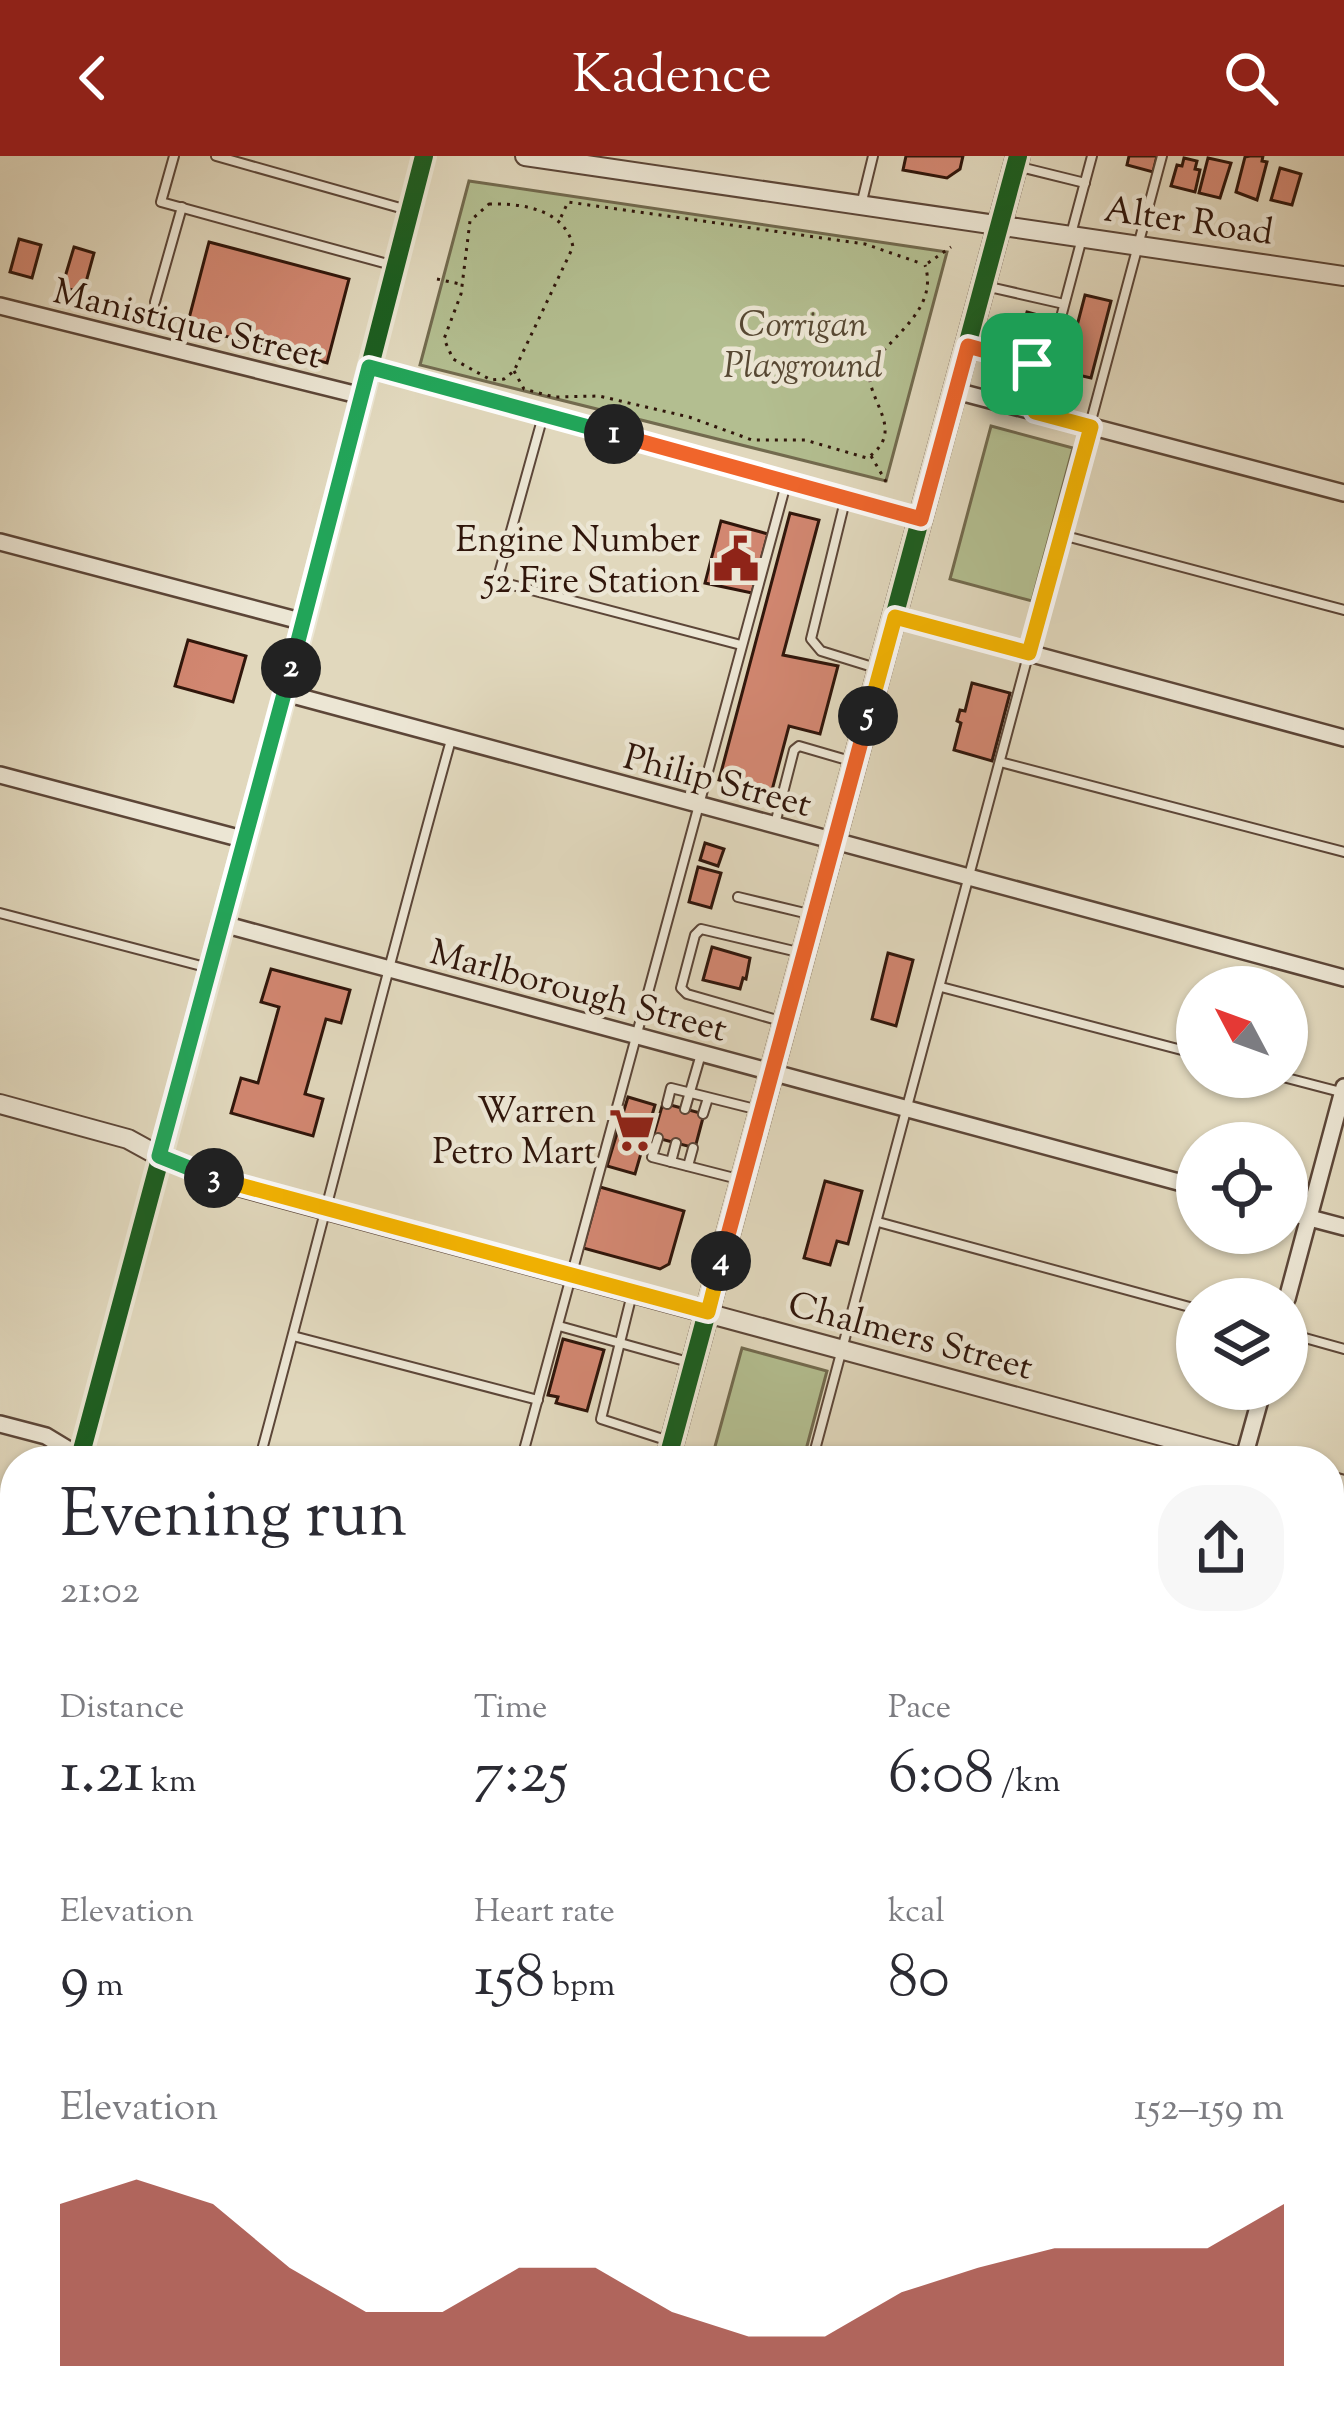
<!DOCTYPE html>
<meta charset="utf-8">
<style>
:root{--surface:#fff;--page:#f7f7f7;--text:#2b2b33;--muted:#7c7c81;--accent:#8f2418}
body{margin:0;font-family:"Sorts Mill Goudy",serif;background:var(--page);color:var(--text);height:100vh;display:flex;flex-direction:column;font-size:45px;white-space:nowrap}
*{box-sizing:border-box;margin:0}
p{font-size:39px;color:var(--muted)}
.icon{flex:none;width:66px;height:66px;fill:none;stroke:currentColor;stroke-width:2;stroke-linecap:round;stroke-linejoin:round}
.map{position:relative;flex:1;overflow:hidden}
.sheet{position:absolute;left:0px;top:1290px;width:1344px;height:972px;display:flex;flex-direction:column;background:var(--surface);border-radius:48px 48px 0 0;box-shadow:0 3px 9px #0004}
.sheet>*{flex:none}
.needle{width:78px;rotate:311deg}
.controls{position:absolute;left:1176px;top:810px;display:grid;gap:24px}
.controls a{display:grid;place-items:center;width:132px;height:132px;border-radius:50%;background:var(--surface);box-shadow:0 3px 9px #0004;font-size:60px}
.pin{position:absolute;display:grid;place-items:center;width:102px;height:102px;color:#fff;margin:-51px;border-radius:24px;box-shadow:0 6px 18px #0006}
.km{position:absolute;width:60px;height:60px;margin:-30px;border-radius:50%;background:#222;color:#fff;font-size:33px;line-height:60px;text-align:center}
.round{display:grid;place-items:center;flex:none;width:126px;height:126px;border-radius:48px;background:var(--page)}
.overview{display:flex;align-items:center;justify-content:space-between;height:204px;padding:0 60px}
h1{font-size:66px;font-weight:600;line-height:90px}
.figures{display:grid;grid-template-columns:repeat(3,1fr);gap:18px;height:204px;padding:12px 60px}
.figures div{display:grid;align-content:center}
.figures b{font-size:60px;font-weight:600}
.figures small{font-size:33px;font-weight:400}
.figures p{font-size:33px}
.chart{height:336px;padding:24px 60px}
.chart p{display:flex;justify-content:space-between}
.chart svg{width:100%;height:216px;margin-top:12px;fill:var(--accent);opacity:.7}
header{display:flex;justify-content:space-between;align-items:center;height:156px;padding:0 60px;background:var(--accent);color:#fff;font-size:54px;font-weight:600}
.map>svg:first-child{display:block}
</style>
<header><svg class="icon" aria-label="back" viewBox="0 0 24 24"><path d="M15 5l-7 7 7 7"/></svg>Kadence<svg class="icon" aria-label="search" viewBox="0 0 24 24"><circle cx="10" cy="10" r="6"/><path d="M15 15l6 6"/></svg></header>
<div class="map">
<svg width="1344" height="2262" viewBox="0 0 1344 2262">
<rect width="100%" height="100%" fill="#e1d8bd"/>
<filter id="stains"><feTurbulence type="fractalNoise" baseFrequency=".00167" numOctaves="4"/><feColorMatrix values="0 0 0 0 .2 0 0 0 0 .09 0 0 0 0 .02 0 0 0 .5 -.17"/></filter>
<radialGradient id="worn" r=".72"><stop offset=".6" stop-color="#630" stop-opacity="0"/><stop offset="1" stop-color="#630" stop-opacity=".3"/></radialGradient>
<!-- green -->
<g fill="#b3be90" stroke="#726a4e" stroke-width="3">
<path d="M469,25L947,96L886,325L420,209Z"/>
<path d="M991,270L1073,292L1032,445L950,423Z"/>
<path d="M742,1192L827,1215L803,1305H711Z"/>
<path d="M744,2247H940L962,2253L959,2262H740Z"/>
</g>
<!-- building -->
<g fill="#d28771" stroke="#30160b" stroke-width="3">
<path d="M906,0H963L960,13L947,22L903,14Z"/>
<path d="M1129,0H1157L1153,16L1127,9Z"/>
<path d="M1250,0H1263L1262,5L1267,6L1257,44L1236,36L1245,1Z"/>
<path d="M1184,2L1197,5L1195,13L1200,14L1195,36L1171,30L1177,9L1182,10Z"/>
<path d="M1208,2L1231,7L1220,42L1199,37Z"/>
<path d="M1280,12L1301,18L1292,49L1271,44Z"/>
<path d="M19,83L41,89L32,122L10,116Z"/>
<path d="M209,86L349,123L327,207L187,170Z"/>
<path d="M74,91L94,97L83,137L62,131Z"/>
<path d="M1085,139L1111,145L1091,222L1065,216Z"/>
<path d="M1027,156L1067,167L1060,191L1020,181Z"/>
<path d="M790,357L819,364L783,499L838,510L820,578L789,570L771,638L719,624Z"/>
<path d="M721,365L768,378L752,437L705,427Z"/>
<path d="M188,484L246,500L233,546L175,530Z"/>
<path d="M972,527L1010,537L992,605L954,594L961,567L957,565L960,554L965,555Z"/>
<path d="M705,687L724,693L718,710L700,704Z"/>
<path d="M698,711L721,717L711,752L689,746Z"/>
<path d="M712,791L750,802L746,823L743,822L740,833L703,824Z"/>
<path d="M888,797L913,804L896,870L872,863Z"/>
<path d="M271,813L350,834L341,867L326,863L305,938L323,943L313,980L231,957L241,922L258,927L279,851L261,846Z"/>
<path d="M628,941L655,949L635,1018L607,1010Z"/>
<path d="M663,947L704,958L695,992L653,981Z"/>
<path d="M825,1025L862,1035L848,1088L837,1085L830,1109L804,1102Z"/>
<path d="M600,1031L684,1055L669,1108L660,1113L583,1092Z"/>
<path d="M563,1183L604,1194L587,1255L556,1247L558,1241L548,1239Z"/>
<path d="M279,2247H369L365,2262H275Z"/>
<path d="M683,2247H704L701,2259L688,2255L687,2262L679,2261Z"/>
<path d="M716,2247H740L736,2262H712Z"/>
</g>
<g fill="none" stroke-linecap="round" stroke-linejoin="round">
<!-- service casing -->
<g stroke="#5c4638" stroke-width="12">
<g id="service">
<path d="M174,0L161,46L395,110"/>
<path d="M216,0L411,55"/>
<path d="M1016,10L1085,27"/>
<path d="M862,45L873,0"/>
<path d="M1071,78L1092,0"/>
<path d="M985,130L1064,148"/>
<path d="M155,146L182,51"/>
<path d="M1060,165L1081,86"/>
<path d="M969,191L1047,212L1053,190"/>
<path d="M1018,204L1025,182"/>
<path d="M1032,208L1038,186"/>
<path d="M1036,255L1047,212"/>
<path d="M543,260L497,425L741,489"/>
<path d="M845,345L811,483L821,495L879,513"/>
<path d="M1062,379L1344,454"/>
<path d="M1000,606L1344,696"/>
<path d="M775,668L794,594L799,590L854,606"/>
<path d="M738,741L813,759"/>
<path d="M0,757L209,812"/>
<path d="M941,831L1197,898"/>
<path d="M784,866L687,838L681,832L695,779L701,773L798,796"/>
<path d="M1283,921L1344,937"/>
<path d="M667,948L671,932L759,954"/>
<path d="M685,953L701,898"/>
<path d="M703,958L708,942"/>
<path d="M658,982L652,1001L742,1024"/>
<path d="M671,1006L676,987"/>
<path d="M688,1010L693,992"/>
<path d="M878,1066L1197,1153"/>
<path d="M632,1138L601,1263L669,1285"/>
<path d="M559,1170L692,1207"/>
<path d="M1287,1177L1344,1193"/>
<path d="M293,1180L538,1244"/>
<path d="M259,1305C324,1065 384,823 451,584"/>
<path d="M521,1305L786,328"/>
<path d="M812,1305L1162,0"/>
<path d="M1329,1464L1344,1468"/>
<path d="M1329,1826L1344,1830"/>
<path d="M1329,2084L1344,2088"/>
<path d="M959,2247L1014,2262"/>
<path d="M2,2249L49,2262"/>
<path d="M0,2258L15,2202"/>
<path d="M262,2262L266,2247"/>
<path d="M553,2262L557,2247"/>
</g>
</g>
<!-- minor casing -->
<g stroke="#5c4638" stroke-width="20">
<g id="minor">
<path d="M0,150L362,240"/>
<path d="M369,211L921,363"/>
<path d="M956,235L1344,337"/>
<path d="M0,386L304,466"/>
<path d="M895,461L1344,582"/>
<path d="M285,537L1344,822"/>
<path d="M0,619L246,684"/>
<path d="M223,768L1197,1031"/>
<path d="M1287,1056L1344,1071"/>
<path d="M1287,1143L1344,931"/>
<path d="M0,1268L46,1280L84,1303"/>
<path d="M79,1305L304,466L424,0"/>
<path d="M1243,1305L1263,1233"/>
<path d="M0,1590L15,1534"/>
<path d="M0,1603L15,1607"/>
<path d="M1329,1663L1344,1667"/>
<path d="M0,1861L15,1866"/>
<path d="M1329,1962L1344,1967"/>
<path d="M0,2121L15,2125"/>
<path d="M1329,2221L1344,2226"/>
<path d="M470,2247L525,2262"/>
<path d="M983,2262L987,2247"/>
</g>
</g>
<!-- tertiary casing -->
<g stroke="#5c4638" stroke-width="22">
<g id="tertiary">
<path d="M525,0L1344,120"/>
<path d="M0,948L128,983L159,1000L233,1029L1254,1305"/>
<path d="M1329,1325L1344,1329"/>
</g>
</g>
<!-- secondary casing -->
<g stroke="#30160b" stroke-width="26">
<g id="secondary">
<path d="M667,1305L1018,0"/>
<path d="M409,2262L413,2247"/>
</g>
</g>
<!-- path -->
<g stroke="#30160b" stroke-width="3" stroke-dasharray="3 6" stroke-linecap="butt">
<path d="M489,48C523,47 566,54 573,91L514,215L504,223L491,224L453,203L444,183L461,138L470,65Z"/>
<path d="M561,61L568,46L865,88L923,108"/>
<path d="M928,107L951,91"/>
<path d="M437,123L460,128"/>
<path d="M514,215L524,233L554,241L599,240L689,261L752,284H805L867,302C909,274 864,244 870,212C891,179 939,154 925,109"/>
<path d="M871,300L888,329"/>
</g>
<!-- service -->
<use href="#service" stroke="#ece6d4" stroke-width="8"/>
<!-- minor -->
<use href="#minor" stroke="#ece6d4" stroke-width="15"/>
<!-- tertiary -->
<use href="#tertiary" stroke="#ece6d4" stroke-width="18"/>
<!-- secondary -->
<use href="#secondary" stroke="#ece6d4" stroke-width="21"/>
<!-- cycleway casing -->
<g stroke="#ece6d4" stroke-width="26">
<g id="cycleway">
<path d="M79,1305L304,466L424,0"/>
<path d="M667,1305L1018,0"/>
</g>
</g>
<!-- cycleway -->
<use href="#cycleway" stroke="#1b5e20" stroke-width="18"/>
</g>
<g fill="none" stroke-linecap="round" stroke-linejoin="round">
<!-- split-1 casing -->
<g stroke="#fff" stroke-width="24">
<path id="split-1" d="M614,278L921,363L968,190L1032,208"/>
</g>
<!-- split-2 casing -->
<g stroke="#fff" stroke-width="24">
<path id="split-2" d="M291,512L369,211L614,278"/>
</g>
<!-- split-3 casing -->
<g stroke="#fff" stroke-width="24">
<path id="split-3" d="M214,1022L159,1000L291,512"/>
</g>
<!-- split-4 casing -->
<g stroke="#fff" stroke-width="24">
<path id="split-4" d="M214,1022L708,1156L721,1105"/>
</g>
<!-- split-5 casing -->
<g stroke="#fff" stroke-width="24">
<path id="split-5" d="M721,1105L868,560"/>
</g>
<!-- split-6 casing -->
<g stroke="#fff" stroke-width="24">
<path id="split-6" d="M868,560L895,461L1029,497L1091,271L1035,256L1047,212L1032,208"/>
</g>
<!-- split-1 -->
<use href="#split-1" stroke="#f0652b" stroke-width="15"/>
<!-- split-2 -->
<use href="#split-2" stroke="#22a559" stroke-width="15"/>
<!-- split-3 -->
<use href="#split-3" stroke="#22a559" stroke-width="15"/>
<!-- split-4 -->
<use href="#split-4" stroke="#f5b400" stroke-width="15"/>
<!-- split-5 -->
<use href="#split-5" stroke="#f0652b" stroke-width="15"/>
<!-- split-6 -->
<use href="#split-6" stroke="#f5b400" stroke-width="15"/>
</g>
<!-- icons -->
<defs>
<g id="civic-bare" transform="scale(3.6)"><path d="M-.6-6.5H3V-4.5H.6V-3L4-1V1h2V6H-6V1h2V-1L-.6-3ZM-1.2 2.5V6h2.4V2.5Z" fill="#8f2418" stroke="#ece6d4" stroke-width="2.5" paint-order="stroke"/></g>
<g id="supermarket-bare" transform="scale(3.6)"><path d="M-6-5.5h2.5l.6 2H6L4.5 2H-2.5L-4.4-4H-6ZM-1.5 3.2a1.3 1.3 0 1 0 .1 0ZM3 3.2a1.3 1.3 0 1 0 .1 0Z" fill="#8f2418" stroke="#ece6d4" stroke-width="2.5" paint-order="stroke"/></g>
</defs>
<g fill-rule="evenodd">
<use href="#civic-bare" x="736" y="403"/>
<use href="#supermarket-bare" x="632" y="974"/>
</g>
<g text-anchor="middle" stroke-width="9" stroke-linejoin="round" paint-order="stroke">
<!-- street labels -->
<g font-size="36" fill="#30160b" stroke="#ece6d4">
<text transform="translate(1189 63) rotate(8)" y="13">Alter Road</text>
<text transform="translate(188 166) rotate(14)" y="13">Manistique Street</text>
<text transform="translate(718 623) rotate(15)" y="13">Philip Street</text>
<text transform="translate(579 833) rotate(15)" y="13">Marlborough Street</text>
<text transform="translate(911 1178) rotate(15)" y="13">Chalmers Street</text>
</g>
<!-- park labels -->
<g font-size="36" font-style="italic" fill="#574833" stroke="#ece6d4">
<text x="803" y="180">Corrigan<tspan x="803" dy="41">Playground</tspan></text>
</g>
<!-- poi labels -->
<g font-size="36" fill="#30160b" stroke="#ece6d4" text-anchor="end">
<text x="700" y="395">Engine Number<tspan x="700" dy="41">52 Fire Station</tspan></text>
<text x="596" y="966">Warren<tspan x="596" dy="41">Petro Mart</tspan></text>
</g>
</g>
<rect width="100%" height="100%" filter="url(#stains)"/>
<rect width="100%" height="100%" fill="url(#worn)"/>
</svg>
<div class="controls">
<a><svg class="needle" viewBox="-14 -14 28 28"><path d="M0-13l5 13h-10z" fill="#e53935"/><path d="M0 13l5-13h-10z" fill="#7c7c81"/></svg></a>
<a><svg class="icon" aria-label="locate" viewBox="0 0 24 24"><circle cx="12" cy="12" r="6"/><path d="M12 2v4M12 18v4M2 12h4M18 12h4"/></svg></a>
<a><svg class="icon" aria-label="layers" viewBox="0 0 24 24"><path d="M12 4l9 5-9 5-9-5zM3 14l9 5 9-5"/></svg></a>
</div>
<div class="pin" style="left:1032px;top:208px;background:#1e9e55"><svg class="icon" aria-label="arrive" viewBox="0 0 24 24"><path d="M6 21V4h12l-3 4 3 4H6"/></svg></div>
<b class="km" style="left:614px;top:278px">1</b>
<b class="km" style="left:291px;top:512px">2</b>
<b class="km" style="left:214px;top:1022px">3</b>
<b class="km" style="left:721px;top:1105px">4</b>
<b class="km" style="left:868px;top:560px">5</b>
<section class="sheet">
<div class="overview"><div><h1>Evening run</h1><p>21:02</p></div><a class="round"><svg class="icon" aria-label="share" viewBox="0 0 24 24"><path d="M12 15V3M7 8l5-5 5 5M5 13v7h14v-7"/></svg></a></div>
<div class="figures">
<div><p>Distance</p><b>1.21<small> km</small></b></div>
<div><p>Time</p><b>7:25</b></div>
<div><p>Pace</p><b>6:08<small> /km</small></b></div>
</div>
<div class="figures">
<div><p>Elevation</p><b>9<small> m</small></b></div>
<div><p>Heart rate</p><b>158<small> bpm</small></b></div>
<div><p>kcal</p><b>80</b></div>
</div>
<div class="chart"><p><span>Elevation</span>152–159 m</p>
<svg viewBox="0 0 160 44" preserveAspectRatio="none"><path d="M0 44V11L10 6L20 11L30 24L40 33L50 33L60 24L70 24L80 33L90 38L100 38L110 29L120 24L130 20L140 20L150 20L160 11V44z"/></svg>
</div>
</section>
</div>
